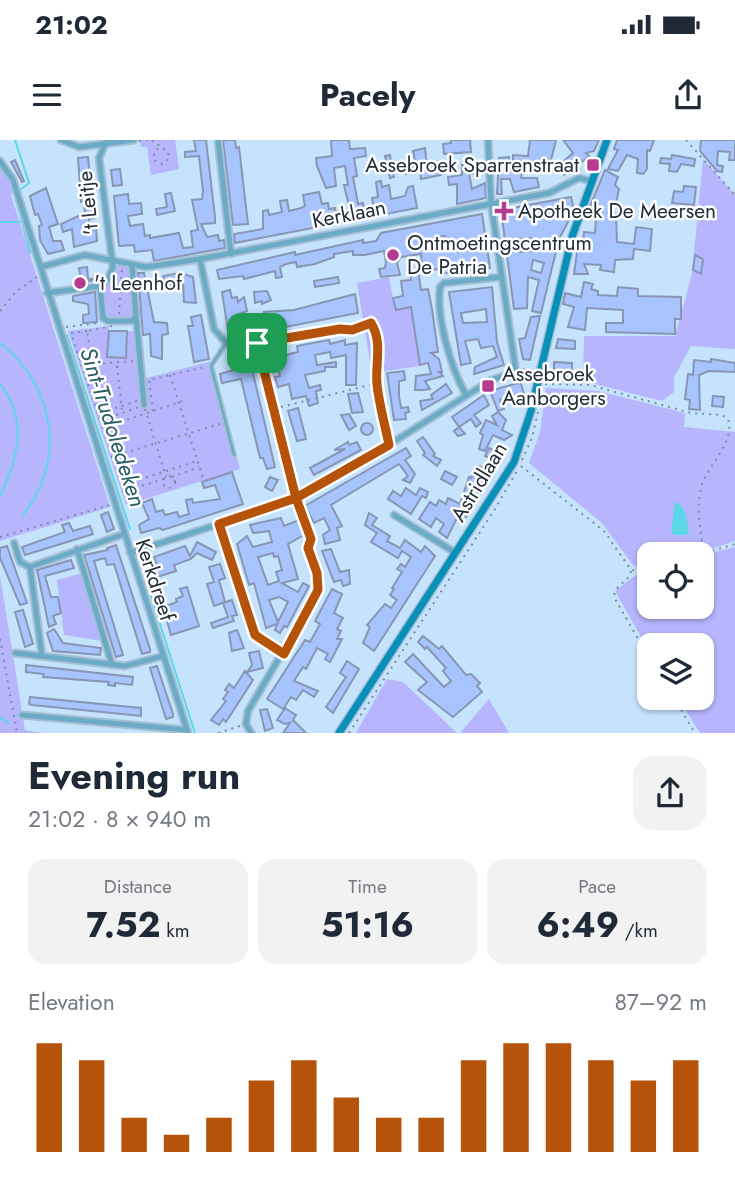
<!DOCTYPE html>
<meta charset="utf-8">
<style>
:root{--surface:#fff;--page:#f2f2f3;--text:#1f2937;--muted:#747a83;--accent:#b45309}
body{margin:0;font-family:Jost,sans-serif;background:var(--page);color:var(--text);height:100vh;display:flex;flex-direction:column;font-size:26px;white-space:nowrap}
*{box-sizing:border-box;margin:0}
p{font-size:23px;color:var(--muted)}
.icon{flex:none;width:38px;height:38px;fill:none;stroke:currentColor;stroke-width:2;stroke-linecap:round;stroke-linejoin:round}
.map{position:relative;height:593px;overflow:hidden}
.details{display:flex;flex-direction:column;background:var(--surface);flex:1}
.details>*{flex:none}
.fabs{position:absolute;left:637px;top:402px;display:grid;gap:14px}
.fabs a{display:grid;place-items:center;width:77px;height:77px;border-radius:14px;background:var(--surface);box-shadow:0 2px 5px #0004;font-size:35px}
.pin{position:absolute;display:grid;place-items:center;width:60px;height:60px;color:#fff;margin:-30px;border-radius:14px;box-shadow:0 4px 10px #0006}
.round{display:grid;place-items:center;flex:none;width:74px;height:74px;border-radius:21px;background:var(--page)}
.headline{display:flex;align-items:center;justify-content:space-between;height:119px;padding:0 28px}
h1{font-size:38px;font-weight:700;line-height:52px}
.figures{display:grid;grid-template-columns:repeat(3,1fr);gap:10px;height:119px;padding:7px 28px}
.figures div{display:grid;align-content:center;border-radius:18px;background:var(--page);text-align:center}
.figures b{font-size:35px;font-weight:700}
.figures small{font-size:19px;font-weight:400}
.figures p{font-size:19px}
.chart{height:196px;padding:14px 28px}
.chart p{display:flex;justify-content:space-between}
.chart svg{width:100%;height:126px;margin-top:7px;stroke:var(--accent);stroke-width:6}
.status{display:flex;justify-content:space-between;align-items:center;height:49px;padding:0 35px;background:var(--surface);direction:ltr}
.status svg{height:19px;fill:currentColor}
header{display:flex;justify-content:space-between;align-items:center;height:91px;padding:0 28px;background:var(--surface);font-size:32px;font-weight:700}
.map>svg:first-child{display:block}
</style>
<div class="status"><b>21:02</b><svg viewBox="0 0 49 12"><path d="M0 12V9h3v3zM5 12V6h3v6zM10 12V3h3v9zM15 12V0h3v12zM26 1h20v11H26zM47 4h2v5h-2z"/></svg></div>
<header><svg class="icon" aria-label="menu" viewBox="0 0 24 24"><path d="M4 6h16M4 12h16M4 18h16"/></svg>Pacely<svg class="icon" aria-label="share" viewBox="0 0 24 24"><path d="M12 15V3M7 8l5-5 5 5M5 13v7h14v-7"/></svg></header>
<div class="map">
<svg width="735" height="593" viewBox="0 0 735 593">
<rect width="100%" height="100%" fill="#c6e3fd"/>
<!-- green -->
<g fill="#b6b5fd">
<path d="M140,0H175L179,29L151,35L147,7H141Z"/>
<path d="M703,19L735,55V209L691,206L674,237V252L662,261L583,241L584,196H675L692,134Z"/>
<path d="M0,24L8,34L14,50L11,55L110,367L0,401Z"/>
<path d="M119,124L128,129L134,173L128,180L106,178L103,152Z"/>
<path d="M389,137L395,170L411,167L420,226L372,233L357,143Z"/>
<path d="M109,186L107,216L126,217L127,191L136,192L139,240L212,221L240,329L126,365L68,191Z"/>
<path d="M546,248L598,251L685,273L684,287L735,292V401L693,415H649V429L633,425L602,383L529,323L540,292Z"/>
<path d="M735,407V593H700L678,558H702V506H649V511L615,451L636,435L649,434V467H702V415Z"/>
<path d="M82,433L103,501L64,495L57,440Z"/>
<path d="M0,436L25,590L43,593H0Z"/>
<path d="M387,539L403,542L457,593H356Z"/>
<path d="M489,559L509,593H460Z"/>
</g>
<!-- water -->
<path fill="#5dd7e8" d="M675,362C686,366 687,381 689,392L686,395H674L671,390Z"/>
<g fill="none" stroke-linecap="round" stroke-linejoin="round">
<!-- stream -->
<g stroke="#5dd7e8" stroke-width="2">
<path d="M15,0L29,43L20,50"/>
<path d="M14,52L30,113"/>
<path d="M0,82H20"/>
<path d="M67,195L130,389"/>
<path d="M0,203C55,245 67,322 22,376"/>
<path d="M0,244C28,278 18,320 0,356"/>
<path d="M151,456L195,593"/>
<path d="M0,577L9,584"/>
</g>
</g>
<!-- building -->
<g fill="#a8c4fe" stroke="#8896b4" stroke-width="2" fill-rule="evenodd">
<path d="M194,0H206L215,77V83L201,84L207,97L218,95L219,101L224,100L225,108L154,121L152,110L135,112L134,105L119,106L114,56L128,54L129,64L141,63L142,74L128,76L130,86L143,84L145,96L150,95V98L179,93L183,108L193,107L191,91L198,90L192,60L202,59L203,51L199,16L185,17V12L196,11Z"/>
<path d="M223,0H235L236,8L239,7L248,84L233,85Z"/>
<path d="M331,0H349L350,9L365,8L366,16L354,18L357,36L353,37L358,64L363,63L364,70L374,68L372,58L378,57L376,42L381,41L382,47L389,45L391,59L405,56L408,47L413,46L417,68L235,103L234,94L263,89V71L268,70L269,75L282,72L280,61L287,60L289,71L301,68L305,66L303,55L319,52L322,64L328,63L329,69L335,68V72L350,70L344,45H348L345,26L334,28L336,46L326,48L317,26L316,18L332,16Z"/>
<path d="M451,0H470L471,12L444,14L443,4L451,3Z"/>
<path d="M530,0H556L551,20L545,19L543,27L521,25V21L513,20V15L528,16Z"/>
<path d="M563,0H599L594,11L586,13L589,16L577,26L579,29L573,28L564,35L557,27L573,13Z"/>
<path d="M617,0H654L650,11L647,10V29L643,34L637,33L638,19L627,15L618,31L608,29L618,10L614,9Z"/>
<path d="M701,0H735V20H729L730,12L718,11L717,25L723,26L722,32L717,31L700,11Z"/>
<path d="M425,8L427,26L439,24L441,35L421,39L420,32L406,34L405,28L416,26L413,11Z"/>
<path d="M390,15L394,37L390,38L385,16Z"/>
<path d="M672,15L695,19L694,26L681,24L677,32L669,31L670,24L660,23L661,18L671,19Z"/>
<path d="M88,17L94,78L89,79L90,90L96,89L97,101L74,107L72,89L63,92L61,84L85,73L84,61L81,62L78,18Z"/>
<path d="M509,17V31L522,33L521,38H537L539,47L514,52L510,39H501L502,54H497L499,18Z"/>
<path d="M15,20L24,41L22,42L11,22Z"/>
<path d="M480,24V33L469,34L472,49L485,43L486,58L457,64V44L449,45L448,37L462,35V25Z"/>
<path d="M120,29L122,45L113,46L111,30Z"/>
<path d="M605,30L618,37L615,45L619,49L616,63H610L608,73L616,74L617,102L634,104L636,87L652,89L650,111L634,109L633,119L615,120L614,132L600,130L601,125L584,124L588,134H574L578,105L583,101L584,92L595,93L596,76H589L588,71Z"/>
<path d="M684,46L696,47L694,65L672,63L674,51L683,52Z"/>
<path d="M46,48L58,84L49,87L53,101H61L64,110L48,114L40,100L39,86L42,85L38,74L35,75L30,56Z"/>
<path d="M171,53L175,71L157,75L156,69L167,67L165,54Z"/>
<path d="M571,57L574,70L555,74L569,80L559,99L541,173L532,171L539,140L528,137L527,168L514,169L501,70ZM531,98L533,111L520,112L519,99ZM533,120L544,123L541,133L531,130Z"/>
<path d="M482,74L490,128L440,134L439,129L429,130L428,123L422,124L421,114L401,117L397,123L400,135L381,137L379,129L385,128L386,122L384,111L365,115H353V111L334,114V117L315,124L297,127L296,122L286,124L280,127L282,137L276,138L275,131L244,139L243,136L219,139L217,130L295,112V115L363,100V103L376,101L381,93ZM445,96L447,109L438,111L435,97Z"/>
<path d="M695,115L703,119L701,134L693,130Z"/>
<path d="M87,127L88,139L102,138L77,144V140H81L79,128Z"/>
<path d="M418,130L421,150L428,149L432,169L438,212L431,213L439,219L442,232H439L443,236L425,241L430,249L423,250H415L416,236L431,234L428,223L420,225L411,167L396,170L393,158L403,156L401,141L411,140L410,131Z"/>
<path d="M138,133H144L154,182L167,183L168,194L162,195V219L151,216L150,194L143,195Z"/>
<path d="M180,133L193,137L196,163L184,162L183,141L174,139L170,145L164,141L163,136Z"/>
<path d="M338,137L339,143L315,147L314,141Z"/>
<path d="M584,142L593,144L591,149L598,151V155L617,156L618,147L638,149V156L681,157V179H675V194L606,192V183H623V170L587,168L585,190L568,187L574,167L563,164L565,153L581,157Z"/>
<path d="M492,147L497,202L504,225L474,234L475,227L497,217L493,206L481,208L478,199L465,201L471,223L461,225L449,152ZM486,169L487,182L463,183L461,173Z"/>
<path d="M230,150L232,158L237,157L238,162L244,157L247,171L240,174L248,175L250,185L228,191L222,152Z"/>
<path d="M267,151L271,160L262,164V161L255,163L254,152Z"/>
<path d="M95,152L97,182L83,183V175L89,174L88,164L73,161V156Z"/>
<path d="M355,154L358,173L259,192L258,182L265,180L264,172L294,170Z"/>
<path d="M201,175L209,219L194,222L188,186H193L191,177Z"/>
<path d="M540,176L530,220L523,219L519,199L525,198L531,177Z"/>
<path d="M109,191H127L126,218L107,217Z"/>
<path d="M558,199L575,201V209L556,208Z"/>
<path d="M329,200L330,204L345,200V205L357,203L356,245H346V215L331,218L330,212L315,215L317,225L336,222V227H325V231L305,235L309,248L320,245L321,250L316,251L318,263L309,266L306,256L292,259L289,244L278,247L275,237L280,236L275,213L283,211L285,215L298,212L297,206Z"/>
<path d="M711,219L735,223V232L709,231L699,235L700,270L689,269L690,260L685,259L688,234L693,235L694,220L711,222Z"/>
<path d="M232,222L239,226L248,224L253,233L275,327L267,329L263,318H260L241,239L222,243L220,234L234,230Z"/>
<path d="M554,222L572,223V231L554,230Z"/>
<path d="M404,231L405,240L399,241V256L401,268L408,267L409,272L405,273L406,279L394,280L387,233Z"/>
<path d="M518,243L521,244L524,254L500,260L504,269L498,271L490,251Z"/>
<path d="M446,244L452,253L422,270L420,261L433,259L431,255Z"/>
<path d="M358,253L363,272L352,273L348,254Z"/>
<path d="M484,255L489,265L474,275L481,283L476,287L471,279L459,287L465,294L458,296L454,291L459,287L452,277Z"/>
<path d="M713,256L724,257L723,267L712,266Z"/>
<path d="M298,268L306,299L297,301L288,271Z"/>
<path d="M498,272L506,280L502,290L512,295L504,300L493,295L485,311L479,309L483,295L480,293L486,280L497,285L492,276Z"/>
<path d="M349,274L356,286L349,290L341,275Z"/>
<circle cx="367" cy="289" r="6"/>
<path d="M423,297L435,314L433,316L441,320L437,326L423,315L425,313L417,301Z"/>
<path d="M348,302L349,305L357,302L361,310L314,335L310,328L345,309L334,310Z"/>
<path d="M406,308L411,316L405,320L415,334L410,343L403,340L408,336L399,324L331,365L342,386L337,388L340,400L325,404L323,395L330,390L324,378L314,383L305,366Z"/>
<path d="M489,308L502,314L489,340L485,338L466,377L462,374L456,380L447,398L439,392L444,384L436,378L431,387L419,379L430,362L436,366L439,360L446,364L448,358L460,364L469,337L471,338L477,326L485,328L490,318L485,316Z"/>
<path d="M445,331L457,337L452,345L441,339Z"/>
<path d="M232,332L243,364L163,390L159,388L141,393L139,385L149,379L142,363L152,359L156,372L163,370L165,375L177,372L179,377L189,374L186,360L192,359L193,363L220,359L215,345L204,348L202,342Z"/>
<path d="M270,337L278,340L272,351L265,347Z"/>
<path d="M406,348L416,355L420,348L428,352L426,358L422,356L411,374L388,359L393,351L401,356Z"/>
<path d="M108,372L114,389L107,392L101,375Z"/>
<path d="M369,373L377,378L372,385L390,396L387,401L400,408L405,400L421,412L425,406L435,416L374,511L363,503L370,487L367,485L385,464L391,468L397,460L390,455L394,449L392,448L402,432L397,429L401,424L405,427L411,417L402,411L398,418L371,402L377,393L365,385Z"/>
<path d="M281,378L284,386L299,380L304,395L288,404L298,439L282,443L298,452L303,443L309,446L287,487L284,486L280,493L275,490L277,484L266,488L254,443L249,445L237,404L247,396L253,407L272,402L269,391L253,393L250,385ZM273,413L274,417L278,416L282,430L276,432L279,441L268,445L258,417ZM279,457L288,462L278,482L269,460Z"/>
<path d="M69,383L73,391L90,386L93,394L25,415L22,407L65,392L62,385Z"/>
<path d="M197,402L216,412L212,420L197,413L191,419L174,425L176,431L154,438L151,427L157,426L154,417L185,406L190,416Z"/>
<path d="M116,405L150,509V512L142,514L114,424L107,425L105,418L94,421L123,515L116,517L84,415L108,410L107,408Z"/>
<path d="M7,406L26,460L27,463L20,465L0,418V408Z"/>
<path d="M331,409L340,432L349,430L350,444L343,446L341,440L334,442L322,411Z"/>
<path d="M71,420L74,428L45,436L51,457H58L61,473L53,476L56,484L49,487L37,430Z"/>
<path d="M220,424L225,438L219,440L225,462L214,466L207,444L214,442L209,427Z"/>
<path d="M187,447L199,486L171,495L163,467L177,462L176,459L183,456L180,449Z"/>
<path d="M332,449L342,454L334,473L343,478L337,489L341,491L337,499H342L330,522L325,519L328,514L317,508L306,529L303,527L294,541L318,551L314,557L303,550L296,560L291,557L283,569L267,559L305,500L310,502L320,484L315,481Z"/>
<path d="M232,460L237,475L232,476L234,481L213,488L211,483L228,477L223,463Z"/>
<path d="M23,470L33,504L25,507L15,472Z"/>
<path d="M54,489L63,503L101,508L100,515L53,511L47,493Z"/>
<path d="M237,490L244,508L232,511L229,493Z"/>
<path d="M423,496L439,509L442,506L466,535L471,534L480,543L477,546L482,552L453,577L418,550L427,542L405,522L413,514L444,547L451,541L443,531L446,528L427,507L425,509L418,502Z"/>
<path d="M259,511L263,528L247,532L252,525L249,513Z"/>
<path d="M347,521L359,529L333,573L326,567L346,537L340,533Z"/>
<path d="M26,525L133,537L132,545L115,543V546L108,545L109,542L43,537L44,534L26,532Z"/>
<path d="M157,526L173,574V577L166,579L150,528Z"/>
<path d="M245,531L253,540L226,582L223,579L219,585L211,580L226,561L223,559L228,552L225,550L229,544L234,548Z"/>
<path d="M30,557L141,568V576L32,565L29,564Z"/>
<path d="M285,568L296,575L293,580L306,593H283L290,583L285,584L277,580Z"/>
<path d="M267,569L273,588L265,591L260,570Z"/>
</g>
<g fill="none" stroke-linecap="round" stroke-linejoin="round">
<!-- lane casing -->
<g stroke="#a5bfd5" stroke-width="6">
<path id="lane" d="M226,203L211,226L234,315"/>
</g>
<!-- street casing -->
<g stroke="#a5bfd5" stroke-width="9">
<g id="street">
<path d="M61,0L79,7L134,0"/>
<path d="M218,0L231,114"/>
<path d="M488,0L491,63L516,232"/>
<path d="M0,21L13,40L188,593"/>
<path d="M200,119L214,189L226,203L244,205L340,189L353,190"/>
<path d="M41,127L85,115L146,127L200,119L549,53L579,38L591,41"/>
<path d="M100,146L103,178L108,181H132L136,176L132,125"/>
<path d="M47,153L100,146L107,141L113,127L99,18L107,0"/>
<path d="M136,176L144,265"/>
<path d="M257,203L296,358"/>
<path d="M377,244L389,305"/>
<path d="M466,255C451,228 436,178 440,147L444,143L501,137"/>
<path d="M394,375L456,413"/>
<path d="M219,384L255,495L284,514"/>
<path d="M14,403L20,422L30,427"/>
<path d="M77,409L112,525"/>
<path d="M130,413L290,361L373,315L491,240L516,232L539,235"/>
<path d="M15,513L125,526L163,516"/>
<path d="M42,516L30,427L124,394"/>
<path d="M22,575L187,590"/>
<path d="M251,593L246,584L248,571L319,450L317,433L308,408"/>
</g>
</g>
<!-- secondary casing -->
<g stroke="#a5bfd5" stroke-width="10">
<path id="secondary" d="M339,593L514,322L531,271L572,97L607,0"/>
</g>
<!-- path -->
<g stroke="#7a8fa2" stroke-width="2" stroke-dasharray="2 5" stroke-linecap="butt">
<path d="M152,0L168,12L169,19L162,24L154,20V12L161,6"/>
<path d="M686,0L735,55"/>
<path d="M139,1L150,0"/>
<path d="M0,171L16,152L37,137"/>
<path d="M119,174L122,127"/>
<path d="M112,186L87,191L92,224L135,221"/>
<path d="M66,187L99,183"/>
<path d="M360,188L371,183C381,199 378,221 377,238"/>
<path d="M87,191L71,193L100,281L139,267"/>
<path d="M92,224L90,228L103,272L137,261"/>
<path d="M117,226L122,272"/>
<path d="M170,235L203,338"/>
<path d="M545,244L590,245L691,273L722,275L728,279C735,301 711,322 703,342C695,364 700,390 704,412"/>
<path d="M281,267L370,245"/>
<path d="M145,269L166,337"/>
<path d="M153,271L149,240L205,227"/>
<path d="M113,285L133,349"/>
<path d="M111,317L220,284"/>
<path d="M522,320L532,298L540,263"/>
<path d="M521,326L604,391L631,430L649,432"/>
<circle cx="169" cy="342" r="6"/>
<path d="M172,337L199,327"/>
<path d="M126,344L197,321"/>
<path d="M127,351L105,287L183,261"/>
<path d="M122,352L164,339"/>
<path d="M298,363L311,399L310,403"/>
<path d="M0,397L110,365"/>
<path d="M699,415L735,404"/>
<path d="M631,431C629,443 615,443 614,457L649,518"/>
<path d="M0,499L17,593"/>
<path d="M674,558L695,593"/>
<path d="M218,593L240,586"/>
<path d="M349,593L495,369L518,329"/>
</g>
<!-- lane -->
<use href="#lane" stroke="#6babc6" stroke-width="2.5"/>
<!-- street -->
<use href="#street" stroke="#6babc6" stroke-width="5"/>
<!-- secondary -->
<use href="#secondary" stroke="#0990b8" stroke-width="7"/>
</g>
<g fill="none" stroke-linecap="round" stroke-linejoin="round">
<!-- route casing -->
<g stroke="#fff" stroke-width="14">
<path id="route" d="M257,203L296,358L219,384L255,495L284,514L318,450L317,433L308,408L311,399L296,358L389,305C385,285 379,264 377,244C375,224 383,202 371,183L352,190L340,189L257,203"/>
</g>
<!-- route -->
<use href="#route" stroke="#b45309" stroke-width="9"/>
</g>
<!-- markers -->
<g fill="#b43b90" stroke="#fff" stroke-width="2.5">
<rect x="586" y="18" width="14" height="14" rx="3.5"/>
<path d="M500.5 60.5h7v7h7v7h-7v7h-7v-7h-7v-7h7z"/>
<circle cx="393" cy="115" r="7"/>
<circle cx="80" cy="143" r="7"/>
<rect x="481" y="239" width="14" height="14" rx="3.5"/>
</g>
<g text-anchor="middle" stroke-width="5" stroke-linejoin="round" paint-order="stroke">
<!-- poi labels -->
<g font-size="21" fill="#222d37" stroke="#fff" text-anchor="start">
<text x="579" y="32" text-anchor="end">Assebroek Sparrenstraat</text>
<text x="518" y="78">Apotheek De Meersen</text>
<text x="407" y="110">Ontmoetingscentrum<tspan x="407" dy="24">De Patria</tspan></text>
<text x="94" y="150">'t Leenhof</text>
<text x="502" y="241">Assebroek<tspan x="502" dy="24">Aanborgers</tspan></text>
</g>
<!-- street labels -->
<g font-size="21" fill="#222d37" stroke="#fff">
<text transform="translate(88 63) rotate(-96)" y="7">'t Leitje</text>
<text transform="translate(349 74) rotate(-11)" y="7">Kerklaan</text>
<text transform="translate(479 342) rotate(-59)" y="7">Astridlaan</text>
<text transform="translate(155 440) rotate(72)" y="7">Kerkdreef</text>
</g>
<!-- water labels -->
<g font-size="23" font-style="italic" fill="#285c64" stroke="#fff">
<text transform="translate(113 287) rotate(72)" y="8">Sint-Trudoledeken</text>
</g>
</g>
</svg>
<div class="fabs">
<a><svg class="icon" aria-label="locate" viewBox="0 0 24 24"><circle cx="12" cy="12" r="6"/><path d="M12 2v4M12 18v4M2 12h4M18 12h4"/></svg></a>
<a><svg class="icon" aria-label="layers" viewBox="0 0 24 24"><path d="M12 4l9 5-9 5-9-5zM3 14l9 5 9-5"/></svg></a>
</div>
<div class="pin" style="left:257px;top:203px;background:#1e9e55"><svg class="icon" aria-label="arrive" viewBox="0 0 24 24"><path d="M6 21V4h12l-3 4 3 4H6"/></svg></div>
</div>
<section class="details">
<div class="headline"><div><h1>Evening run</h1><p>21:02 · 8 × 940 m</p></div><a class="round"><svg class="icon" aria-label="share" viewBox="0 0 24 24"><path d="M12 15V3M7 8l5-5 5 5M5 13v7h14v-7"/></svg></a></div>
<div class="figures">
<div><p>Distance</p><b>7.52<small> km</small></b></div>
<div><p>Time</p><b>51:16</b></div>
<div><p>Pace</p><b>6:49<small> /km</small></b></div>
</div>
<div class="chart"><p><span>Elevation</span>87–92 m</p>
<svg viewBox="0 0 160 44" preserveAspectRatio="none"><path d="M5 44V6M15 44V12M25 44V32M35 44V38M45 44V32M55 44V19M65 44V12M75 44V25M85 44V32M95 44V32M105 44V12M115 44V6M125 44V6M135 44V12M145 44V19M155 44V12"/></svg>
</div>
</section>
